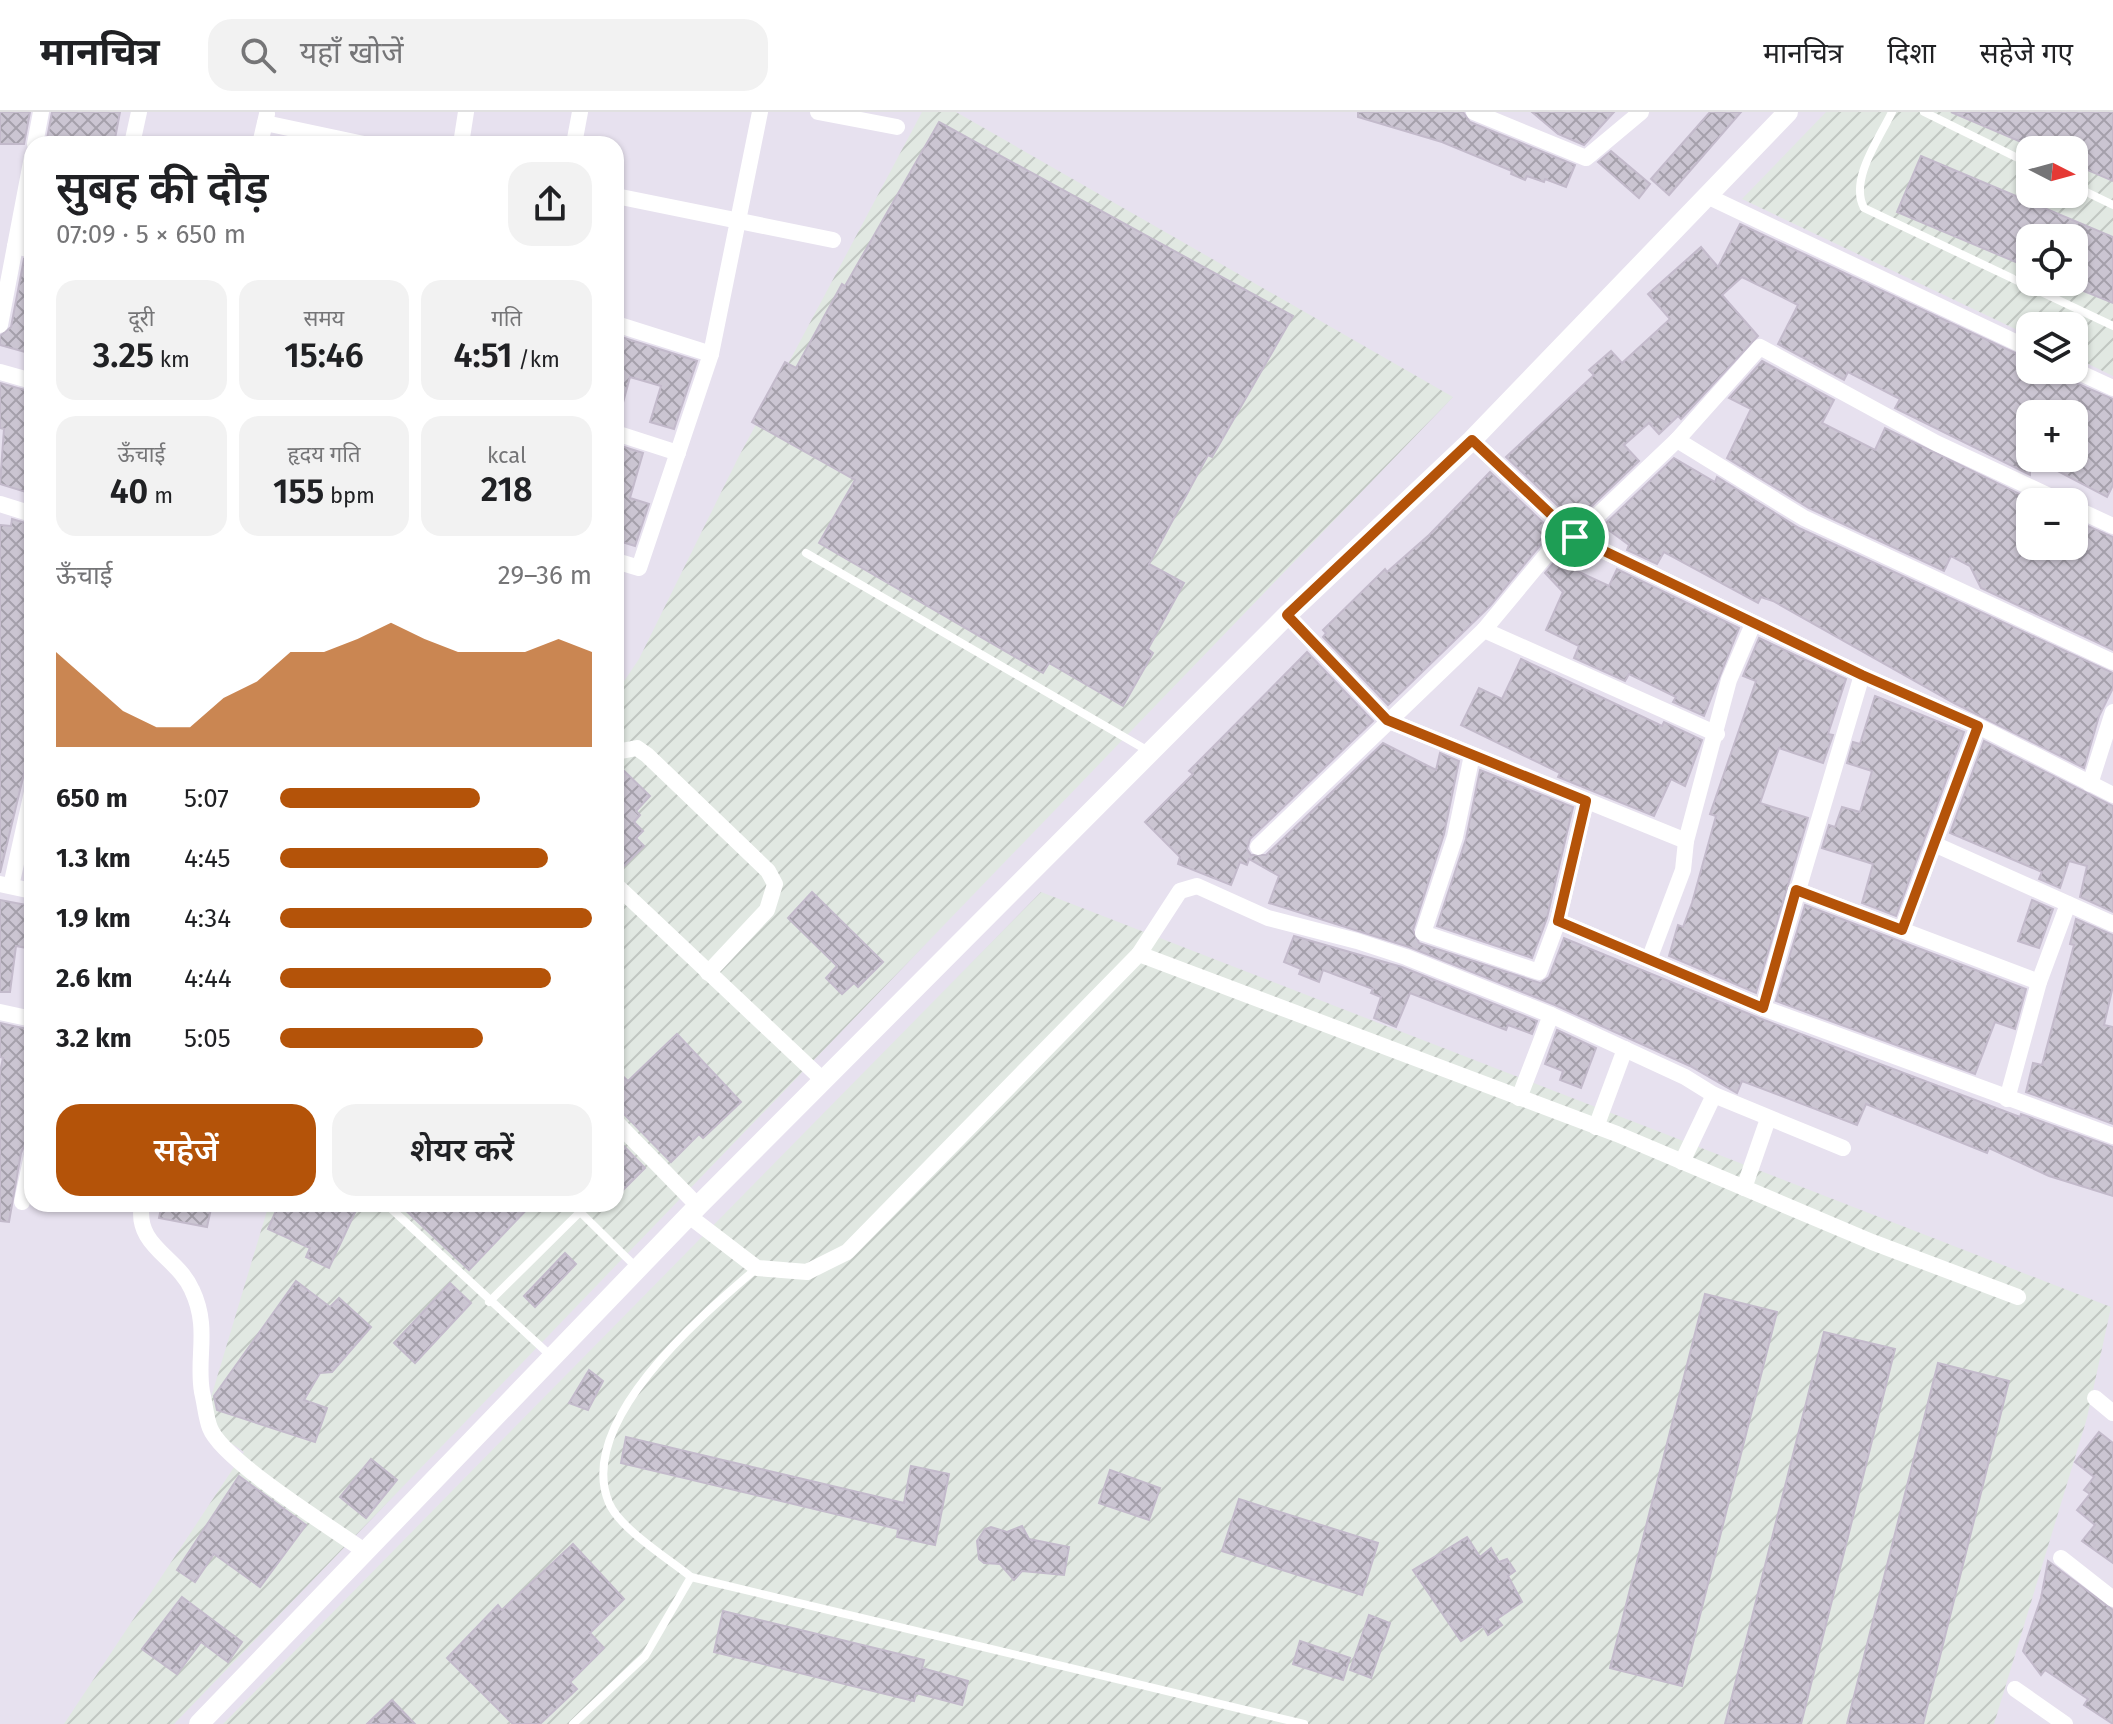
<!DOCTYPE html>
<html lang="hi">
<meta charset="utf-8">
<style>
:root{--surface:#fff;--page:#f2f2f2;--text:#202124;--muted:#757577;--line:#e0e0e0;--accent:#b45309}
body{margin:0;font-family:"Fira Sans","Noto Sans Devanagari",sans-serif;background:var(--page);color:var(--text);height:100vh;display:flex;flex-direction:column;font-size:30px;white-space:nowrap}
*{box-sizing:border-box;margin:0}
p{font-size:26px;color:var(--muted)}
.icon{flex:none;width:44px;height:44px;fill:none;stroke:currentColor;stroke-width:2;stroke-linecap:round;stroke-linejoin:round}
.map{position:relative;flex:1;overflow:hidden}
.drawer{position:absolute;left:24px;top:24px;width:600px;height:1076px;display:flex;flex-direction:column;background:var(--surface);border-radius:24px;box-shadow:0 2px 6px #0004}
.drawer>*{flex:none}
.needle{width:52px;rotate:96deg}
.buttons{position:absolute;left:2016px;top:24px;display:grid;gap:16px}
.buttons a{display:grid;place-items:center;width:72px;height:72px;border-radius:16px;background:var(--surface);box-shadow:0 2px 6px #0004;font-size:40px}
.pin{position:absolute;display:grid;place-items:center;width:68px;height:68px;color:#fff;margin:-34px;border:4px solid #fff;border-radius:50%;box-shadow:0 2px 8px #0007}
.round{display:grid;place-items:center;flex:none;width:84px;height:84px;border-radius:24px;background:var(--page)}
.head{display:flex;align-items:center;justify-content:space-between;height:136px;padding:0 32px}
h1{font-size:44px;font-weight:600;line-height:60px}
.metrics{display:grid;grid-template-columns:repeat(3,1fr);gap:12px;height:136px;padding:8px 32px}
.metrics div{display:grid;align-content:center;border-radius:20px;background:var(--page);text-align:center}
.metrics b{font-size:34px;font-weight:600}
.metrics small{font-size:22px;font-weight:400}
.metrics p{font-size:22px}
.chart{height:224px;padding:16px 32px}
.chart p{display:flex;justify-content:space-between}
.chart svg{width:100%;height:144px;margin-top:8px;fill:var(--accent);opacity:.7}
.primary-button{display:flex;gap:16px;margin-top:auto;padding:16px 32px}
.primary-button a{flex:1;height:92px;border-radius:24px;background:var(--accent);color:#fff;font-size:32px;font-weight:600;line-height:92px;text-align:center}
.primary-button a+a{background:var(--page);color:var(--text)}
ul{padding:0 32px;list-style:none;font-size:26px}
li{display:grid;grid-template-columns:128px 96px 1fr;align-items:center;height:60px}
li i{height:20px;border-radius:10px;background:var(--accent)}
header{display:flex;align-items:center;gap:48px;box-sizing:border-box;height:112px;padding:0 40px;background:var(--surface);border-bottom:2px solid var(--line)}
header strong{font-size:38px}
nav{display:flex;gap:44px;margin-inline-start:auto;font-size:28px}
.search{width:560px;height:72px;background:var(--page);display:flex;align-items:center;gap:20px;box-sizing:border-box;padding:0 28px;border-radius:24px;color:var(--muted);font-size:30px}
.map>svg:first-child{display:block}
</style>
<header>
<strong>मानचित्र</strong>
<div class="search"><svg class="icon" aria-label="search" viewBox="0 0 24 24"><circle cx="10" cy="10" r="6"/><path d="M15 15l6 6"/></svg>यहाँ खोजें</div>
<nav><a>मानचित्र</a><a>दिशा</a><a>सहेजे गए</a></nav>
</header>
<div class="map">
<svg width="2113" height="1612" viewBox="0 0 2113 1612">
<defs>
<pattern id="industrial-furrows" width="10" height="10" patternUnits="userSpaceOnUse" patternTransform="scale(2)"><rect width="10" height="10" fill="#e1e8e2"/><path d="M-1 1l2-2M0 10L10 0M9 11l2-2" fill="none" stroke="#c1c7c2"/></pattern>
<pattern id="building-cross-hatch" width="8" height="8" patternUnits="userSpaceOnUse" patternTransform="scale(2)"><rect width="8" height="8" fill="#cbc5d2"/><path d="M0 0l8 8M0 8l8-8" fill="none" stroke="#a5a0ab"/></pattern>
</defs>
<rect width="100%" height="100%" fill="#e7e1ef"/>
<!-- industrial -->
<g fill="url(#industrial-furrows)" fill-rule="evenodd">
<path d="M922,0H956L1453,285L174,1612H64L244,1340L203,1312L269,1092H616V581L639,547L737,348Z"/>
<path d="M1826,0H2113V264L2074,245V214H2030V224L1742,87ZM2030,38H2074V82H2030ZM2030,126H2074V170H2030Z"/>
<path d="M1041,780L2111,1195L2087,1306L1994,1612H223Z"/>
</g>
<!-- building -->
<g fill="url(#building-cross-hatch)" stroke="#c3bacb" stroke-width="2">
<path d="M0,0H30L24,32H0Z"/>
<path d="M52,0H120L114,32H46Z"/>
<path d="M1358,0H1463L1470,10L1575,53L1566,75L1545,67L1544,70L1527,64L1525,68L1511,62L1512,59L1442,30L1358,5Z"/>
<path d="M1532,0H1614L1584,33L1558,22Z"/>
<path d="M1710,0H1741L1669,83L1651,67Z"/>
<path d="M1951,0H2113V69L2074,52V38H2040Z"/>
<path d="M939,10L1293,204L1212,345L1208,343L1149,452L1184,471L1148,537L1153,541L1123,594L1049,551L1043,561L819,431L855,368L752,310L785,250L796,256L842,172L845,174Z"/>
<path d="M1611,39L1650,72L1639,86L1598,50Z"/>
<path d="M1921,44L2113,125V191L2074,175V126H2030V156L1897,100Z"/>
<path d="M1740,112L2030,248V258H2059L2069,268L2113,287V373L2107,385L2033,346H2074V302H2030V363L1895,296L1900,287L1848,260L1844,268L1778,232L1798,193L1742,165L1722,183L1758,224L1681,307L1678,304L1659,322L1649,311L1624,333L1639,349L1575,410L1506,345L1594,263L1589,258L1611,239L1622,251L1670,207L1648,182L1701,135L1718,155Z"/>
<path d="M24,147L32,149V242L0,233V224L11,215Z"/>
<path d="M618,224L697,249L674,317L650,310L661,274L630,265L621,298L616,297Z"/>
<path d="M1762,249L1834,288L1822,311L1875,338L1885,316L2030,387V434H2074V408L2113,425V538L1981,476L1970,454L1951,444L1944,459L1809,396L1727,346L1751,297L1729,286Z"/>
<path d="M0,271L32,280V382L0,372L4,317L0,316Z"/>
<path d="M621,334L643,341L630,386L649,392L635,434L619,429L620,425L616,424V350Z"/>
<path d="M1674,346L1715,370L1717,365L1799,416L2113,561V576L2099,604L2084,656L1954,591L1773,489L1761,485L1758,491L1664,440L1657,452L1627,438L1629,433L1603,414Z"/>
<path d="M1490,360L1552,419L1490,494L1388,593L1323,525L1326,521L1323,518L1385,457L1387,460L1429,423Z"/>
<path d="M12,407L32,413V645H28L0,761V413L11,414Z"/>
<path d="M1568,434L1581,440L1566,454L1609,474L1617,457L1739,516L1704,604L1673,590L1676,585L1629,562L1625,569L1574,546L1579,534L1546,518L1563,480L1545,461Z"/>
<path d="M1759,526L1846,567L1828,622L1833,623L1823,651L1779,636L1760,691L1808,706L1756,881L1669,844L1678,813L1683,815L1692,791L1716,704L1710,702L1756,569L1743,564Z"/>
<path d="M1307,540L1373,609L1250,727L1247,737L1251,743H1266L1383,631L1436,658L1440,641L1459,649L1444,722L1413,818L1419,831L1540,871L1549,865L1564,826L1759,906L2020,1005L2021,1002L2113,1035V1084L2049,1064L1989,1036L1987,1041L1866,992L1857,1013L1742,969L1737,981L1690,954L1555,893L1409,835L1269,791L1279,764L1249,747L1247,753L1240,750L1231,773L1178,752L1180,745L1145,710L1193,662L1189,659Z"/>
<path d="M1521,547L1662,614L1664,610L1702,628L1685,674L1671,667L1654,704L1558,665L1560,661L1461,613L1479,576L1502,587Z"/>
<path d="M1875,584L1964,620L1896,804L1862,791L1873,752L1822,736L1829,713L1835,715L1842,695L1860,700L1872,659L1847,651L1853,630L1860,632Z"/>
<path d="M1984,629L2113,694V800L2080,785L2087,754L2069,749L2060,776L2039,767L2042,760L1950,721Z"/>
<path d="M616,651L650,684L636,699L640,703L634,710L643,719L636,726L644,734L616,762Z"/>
<path d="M1480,658L1573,695L1547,806L1532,846L1437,814L1466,727Z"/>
<path d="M812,780L883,850L858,875L854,871L842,882L826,866L837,854L788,806Z"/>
<path d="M0,788L32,794V837L16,834L10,880H0Z"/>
<path d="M2032,788L2053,797L2039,836L2018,829Z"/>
<path d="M1805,793L2026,877L2015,917L1995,910L1975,962L1776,889Z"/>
<path d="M2076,807L2113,823V874L2104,913L2113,915V1012L2026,980L2033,951L2042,953L2074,833L2070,832Z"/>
<path d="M1294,824L1402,855L1537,909L1532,922L1508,913L1506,918L1410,881L1396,915L1374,906L1381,885L1371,881L1373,877L1323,858L1319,870L1299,862L1301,857L1284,850Z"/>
<path d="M0,911L32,918V1019L30,1031L26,1030L21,1041L9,1110L0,1109V960L3,946L0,945Z"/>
<path d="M1557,918L1596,936L1581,976L1560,968L1563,959L1545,952Z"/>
<path d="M677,922L741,990L703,1026L699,1022L671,1050L624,1002L616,999V958L628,969Z"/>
<path d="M616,1026L645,1056L616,1085Z"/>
<path d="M162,1092H212L207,1115L159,1106Z"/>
<path d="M279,1092H359L329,1156L306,1145L310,1136L268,1117Z"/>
<path d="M399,1092H532L469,1158Z"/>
<path d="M565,1141L576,1152L535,1195L524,1184Z"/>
<path d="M296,1169L330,1195L339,1186L371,1215L332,1260L320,1261L304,1288L327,1296L315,1330L217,1298L214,1284Z"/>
<path d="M450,1171L471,1191L415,1251L394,1231Z"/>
<path d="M1705,1182L1777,1200L1682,1574L1610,1556Z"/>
<path d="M1824,1220L1895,1237L1801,1612H1725Z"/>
<path d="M1938,1251L2009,1269L1923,1612H1847Z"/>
<path d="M589,1258L603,1269L588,1298L569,1291Z"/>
<path d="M2099,1320L2113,1331V1451L2082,1429L2095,1413L2077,1398L2090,1382L2084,1378L2094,1365L2075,1350Z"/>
<path d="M626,1325L904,1391L911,1354L949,1362L935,1433L897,1425L898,1417L621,1351Z"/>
<path d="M371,1347L397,1368L366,1406L340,1385Z"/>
<path d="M1110,1358L1160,1376L1149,1408L1099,1391Z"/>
<path d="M239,1364L306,1413L260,1475L214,1442L195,1470L177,1458Z"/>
<path d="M1239,1387L1378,1431L1362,1483L1222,1439Z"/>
<path d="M1022,1414L1029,1427L1069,1435L1064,1463L1022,1459L1014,1468L1000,1452L984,1451L979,1447L977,1429L985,1417L991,1415L1007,1420Z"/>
<path d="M1467,1425L1480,1445L1491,1436L1499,1450L1507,1447L1515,1459L1508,1464L1522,1490L1497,1507L1502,1513L1488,1523L1483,1514L1461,1529L1413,1458Z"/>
<path d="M573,1432L624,1487L590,1521L604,1536L570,1570L577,1577L540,1612H513L447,1546L498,1493L502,1498Z"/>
<path d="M2048,1449L2113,1498V1612L2084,1593L2088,1587L2045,1558L2041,1563L2023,1539L2041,1486Z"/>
<path d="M182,1485L242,1530L228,1550L201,1530L177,1562L142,1537Z"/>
<path d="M723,1499L924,1548L922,1556L968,1569L962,1593L916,1581L914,1589L714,1540Z"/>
<path d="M1369,1503L1390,1511L1371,1566L1350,1558Z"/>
<path d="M1300,1529L1350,1546L1343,1568L1293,1552Z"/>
<path d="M392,1588L415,1612H367Z"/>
</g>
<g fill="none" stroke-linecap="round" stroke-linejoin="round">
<!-- service -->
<g stroke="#fff" stroke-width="8">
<path d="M1892,0C1879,27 1849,68 1864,96L2113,214"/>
<path d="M1924,0L2030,52"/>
<path d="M2074,74L2113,93"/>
<path d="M806,441L1150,640"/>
<path d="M386,1092L551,1244"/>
<path d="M572,1092L637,1156"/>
<path d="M757,1156C702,1203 575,1310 609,1391C620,1417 669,1447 691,1465L1304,1612"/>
<path d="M489,1190L580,1100"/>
<path d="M573,1612L645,1544L691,1465"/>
</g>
<!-- minor -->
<g stroke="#fff" stroke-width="16">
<path d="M818,0L897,15"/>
<path d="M1474,0L1586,46L1641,0"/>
<path d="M265,11L364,32"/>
<path d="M35,32L41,0"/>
<path d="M132,32L139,0"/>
<path d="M260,32L267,2"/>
<path d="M461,32L466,0"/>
<path d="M574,32L580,0"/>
<path d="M616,84L833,128"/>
<path d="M1707,84L2030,237"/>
<path d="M15,134L32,138"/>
<path d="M616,212L711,242"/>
<path d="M0,213L32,45"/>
<path d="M2074,258L2113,276"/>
<path d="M0,260L32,269"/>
<path d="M616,321L678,341"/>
<path d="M1472,328L1575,425L1862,563L1978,614L2113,683"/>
<path d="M1677,328L1804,406L2113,550"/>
<path d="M0,392L32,402"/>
<path d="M2074,396L2113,414"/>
<path d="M1575,425L1677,328L1760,235L1936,331L2062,390"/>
<path d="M616,449L639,456L711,242L760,0"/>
<path d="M1287,503L1387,608L1686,729"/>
<path d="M1484,518L1717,622"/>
<path d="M616,640L637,636L647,643L768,759L775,772L767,798L708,861"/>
<path d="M1472,643L1455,725L1423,821L1539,860L1558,809L1586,689"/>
<path d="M2090,672L2113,600"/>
<path d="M1934,732L2113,812"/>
<path d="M1258,735L1484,518L1567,418"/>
<path d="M0,772L32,779"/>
<path d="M616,773L824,969"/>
<path d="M11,774L32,680"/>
<path d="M1796,778L2039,870"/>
<path d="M1558,809L1763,896L2113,1024"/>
<path d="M1902,818L1978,614"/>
<path d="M1139,842L1180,779L1197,774L1268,806L1357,829L1406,845L1551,903L1685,965L1714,983L1843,1036"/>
<path d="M1650,845L1683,758L1686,729L1729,568L1753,512"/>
<path d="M1763,896L1862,563"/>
<path d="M0,900L32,907"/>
<path d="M1519,986L1551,903"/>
<path d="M2007,987L2039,870L2068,792"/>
<path d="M616,1010L698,1094"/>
<path d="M1596,1015L1625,937"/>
<path d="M1682,1050L1714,983"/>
<path d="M1744,1076L1768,1007"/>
<path d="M22,1090L32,1043"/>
<path d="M142,1092C134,1134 178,1145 192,1178C210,1216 196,1245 202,1280C205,1292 206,1306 210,1316C222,1348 332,1416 363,1438"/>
<path d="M689,1104L757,1156L807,1160L847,1140L1139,842L1617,1022L1872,1130L2018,1185"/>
<path d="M2095,1286L2113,1301"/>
<path d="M2061,1446L2113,1487"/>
<path d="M2015,1577L2065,1612"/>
</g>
<!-- tertiary -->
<path stroke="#fff" stroke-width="20" d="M199,1612L698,1094L1287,503L1472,328L1788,0"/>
</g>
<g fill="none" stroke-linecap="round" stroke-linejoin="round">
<!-- route casing -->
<g stroke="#fff" stroke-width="16">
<path id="route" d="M1472,328L1575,425L1862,563L1978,614L1902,818L1796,778L1763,896L1558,809L1586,689L1387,608L1287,503Z"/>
</g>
<!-- route -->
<use href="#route" stroke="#b45309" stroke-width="10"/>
</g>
</svg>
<div class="buttons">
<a><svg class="needle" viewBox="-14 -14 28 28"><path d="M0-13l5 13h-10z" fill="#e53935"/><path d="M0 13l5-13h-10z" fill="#757577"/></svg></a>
<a><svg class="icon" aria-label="locate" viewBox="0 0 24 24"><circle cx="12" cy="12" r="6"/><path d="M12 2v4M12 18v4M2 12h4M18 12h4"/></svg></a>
<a><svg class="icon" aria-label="layers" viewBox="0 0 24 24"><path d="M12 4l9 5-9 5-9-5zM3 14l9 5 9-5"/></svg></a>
<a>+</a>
<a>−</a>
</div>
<div class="pin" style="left:1575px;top:425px;background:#1e9e55"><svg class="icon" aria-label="arrive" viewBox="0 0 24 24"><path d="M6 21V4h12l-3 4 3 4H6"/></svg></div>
<section class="drawer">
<div class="head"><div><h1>सुबह की दौड़</h1><p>07:09 · 5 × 650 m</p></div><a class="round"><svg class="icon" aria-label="share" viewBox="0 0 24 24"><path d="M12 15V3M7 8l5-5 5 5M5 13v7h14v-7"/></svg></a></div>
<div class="metrics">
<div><p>दूरी</p><b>3.25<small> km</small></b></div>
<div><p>समय</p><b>15:46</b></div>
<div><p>गति</p><b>4:51<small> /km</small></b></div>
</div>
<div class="metrics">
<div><p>ऊँचाई</p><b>40<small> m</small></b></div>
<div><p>हृदय गति</p><b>155<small> bpm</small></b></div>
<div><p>kcal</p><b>218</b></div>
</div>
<div class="chart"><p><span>ऊँचाई</span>29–36 m</p>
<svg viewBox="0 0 160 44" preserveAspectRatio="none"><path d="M0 44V15L10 24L20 33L30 38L40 38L50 29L60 24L70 15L80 15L90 11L100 6L110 11L120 15L130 15L140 15L150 11L160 15V44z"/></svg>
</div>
<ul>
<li><b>650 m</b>5:07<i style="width:64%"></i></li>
<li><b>1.3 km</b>4:45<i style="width:86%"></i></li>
<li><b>1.9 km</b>4:34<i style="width:100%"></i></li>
<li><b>2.6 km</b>4:44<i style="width:87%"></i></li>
<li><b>3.2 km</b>5:05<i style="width:65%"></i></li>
</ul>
<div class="primary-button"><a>सहेजें</a><a>शेयर करें</a></div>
</section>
</div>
